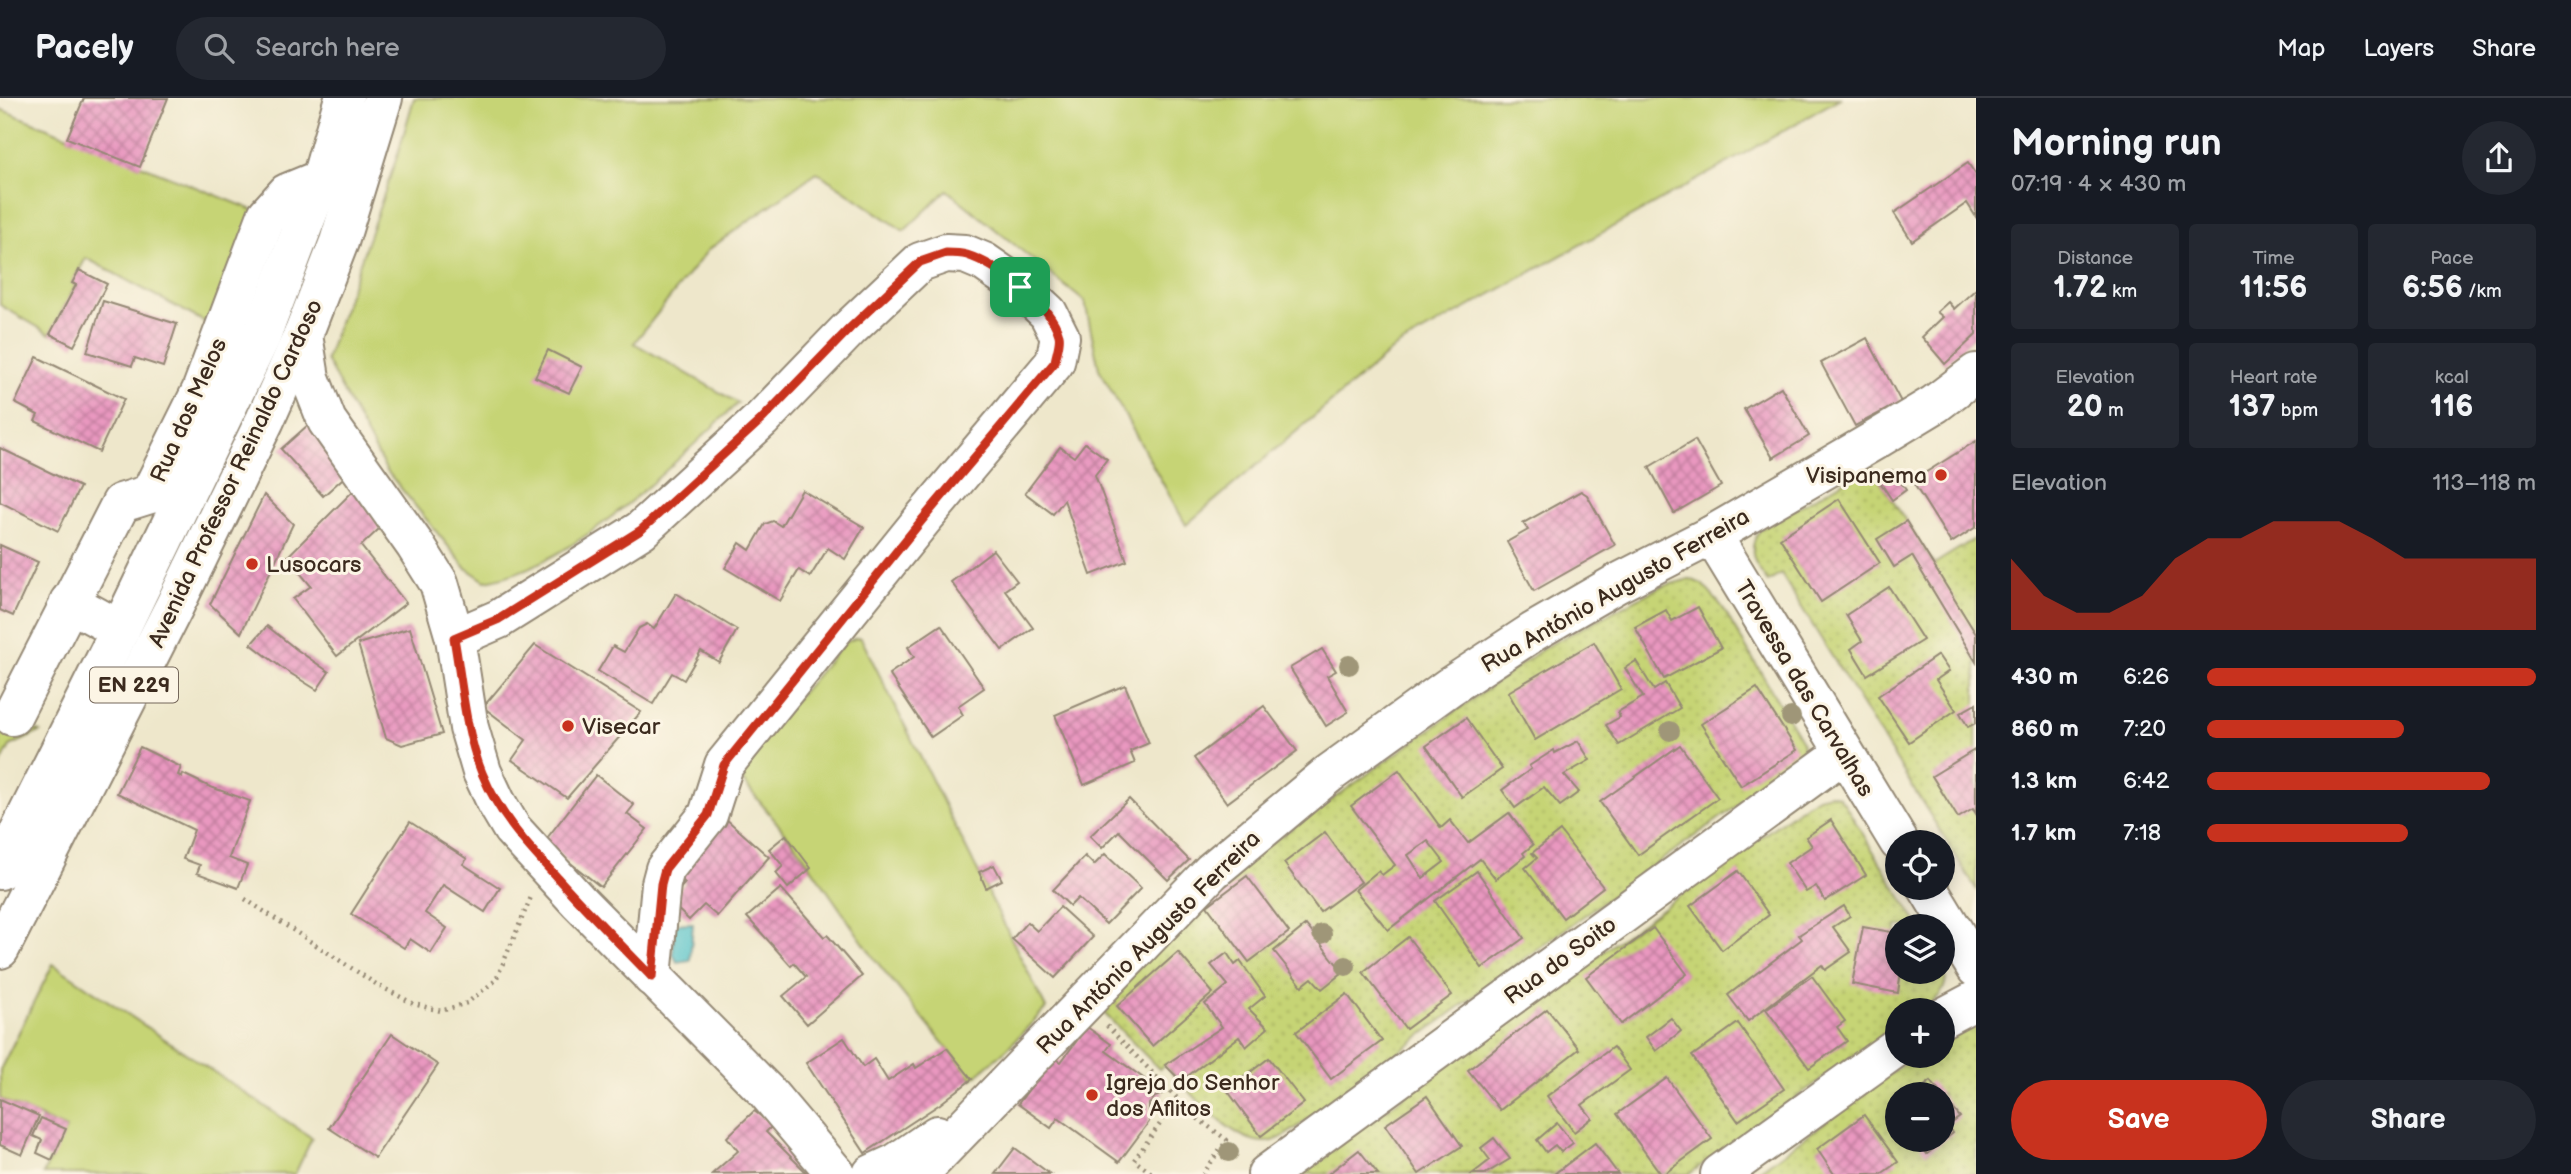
<!DOCTYPE html>
<meta charset="utf-8">
<style>
:root{--surface:#171b24;--page:#242831;--text:#f1f3f6;--muted:#9ea1a6;--line:#363941;--accent:#c8321e}
body{margin:0;font-family:"Balsamiq Sans",sans-serif;background:var(--page);color:var(--text);height:100vh;display:flex;flex-direction:column;font-size:26px;white-space:nowrap}
*{box-sizing:border-box;margin:0}
p{font-size:23px;color:var(--muted)}
.icon{flex:none;width:38px;height:38px;fill:none;stroke:currentColor;stroke-width:2;stroke-linecap:round;stroke-linejoin:round}
.map{position:relative;flex:1;overflow:hidden}
.panel{display:flex;flex-direction:column;background:var(--surface);width:595px}
.panel>*{flex:none}
.buttons{position:absolute;left:1885px;top:732px;display:grid;gap:14px}
.buttons a{display:grid;place-items:center;width:70px;height:70px;border-radius:50%;background:var(--surface);box-shadow:0 4px 18px #0003;font-size:35px}
.pin{position:absolute;display:grid;place-items:center;width:60px;height:60px;color:#fff;margin:-30px;border-radius:14px;box-shadow:0 4px 10px #0006}
.round{display:grid;place-items:center;flex:none;width:74px;height:74px;border-radius:37px;background:var(--page)}
.overview{display:flex;align-items:center;justify-content:space-between;height:119px;padding:0 35px}
h1{font-size:38px;font-weight:700;line-height:52px}
.figures{display:grid;grid-template-columns:repeat(3,1fr);gap:10px;height:119px;padding:7px 35px}
.figures div{display:grid;align-content:center;border-radius:7px;background:var(--page);text-align:center}
.figures b{font-size:30px;font-weight:700}
.figures small{font-size:19px;font-weight:400}
.figures p{font-size:19px}
.chart{height:196px;padding:14px 35px}
.chart p{display:flex;justify-content:space-between}
.chart svg{width:100%;height:126px;margin-top:7px;fill:var(--accent);opacity:.7}
.action{display:flex;gap:14px;margin-top:auto;padding:14px 35px}
.action a{flex:1;height:80px;border-radius:42px;background:var(--accent);color:#fff;font-size:28px;font-weight:700;line-height:80px;text-align:center}
.action a+a{background:var(--page);color:var(--text)}
ul{padding:0 35px;list-style:none;font-size:23px}
li{display:grid;grid-template-columns:112px 84px 1fr;align-items:center;height:52px}
li i{height:18px;border-radius:9px;background:var(--accent)}
header{display:flex;align-items:center;gap:42px;box-sizing:border-box;height:98px;padding:0 35px;background:var(--surface);border-bottom:2px solid var(--line)}
header strong{font-size:33px}
nav{display:flex;gap:38px;margin-inline-start:auto;font-size:24px}
.search{width:490px;height:63px;background:var(--page);display:flex;align-items:center;gap:18px;box-sizing:border-box;padding:0 24px;border-radius:38px;color:var(--muted);font-size:26px}
main{display:flex;flex:1;min-height:0}
.map>svg:first-child{display:block}
</style>
<header>
<strong>Pacely</strong>
<div class="search"><svg class="icon" aria-label="search" viewBox="0 0 24 24"><circle cx="10" cy="10" r="6"/><path d="M15 15l6 6"/></svg>Search here</div>
<nav><a>Map</a><a>Layers</a><a>Share</a></nav>
</header>
<main>
<div class="map">
<svg width="1976" height="1076" viewBox="0 0 1976 1076">
<defs>
<pattern id="garden-dots" width="8" height="8" patternUnits="userSpaceOnUse" patternTransform="scale(1.75)"><rect width="8" height="8" fill="#c6d475"/><path d="M2 2h.1M6 6h.1" fill="none" stroke="#abb665" stroke-width="1.8" stroke-linecap="round"/></pattern>
<pattern id="building-cross-hatch" width="8" height="8" patternUnits="userSpaceOnUse" patternTransform="scale(1.75)"><rect width="8" height="8" fill="#e998c0"/><path d="M0 0l8 8M0 8l8-8" fill="none" stroke="#be7c9b"/></pattern>
</defs>
<rect width="100%" height="100%" fill="#fcf5e5"/>
<filter id="ink" filterUnits="userSpaceOnUse"><feTurbulence type="fractalNoise" baseFrequency=".0143" numOctaves="2"/><feDisplacementMap in="SourceGraphic" scale="14" xChannelSelector="R" yChannelSelector="G"/><feConvolveMatrix kernelMatrix="1 2 1 2 8 2 1 2 1" color-interpolation-filters="sRGB"/></filter>
<filter id="wash" filterUnits="userSpaceOnUse"><feTurbulence type="fractalNoise" baseFrequency=".00686" numOctaves="4" result="noise"/><feDisplacementMap in="SourceGraphic" scale="28" xChannelSelector="R" yChannelSelector="G"/><feGaussianBlur stdDeviation="1.57" result="paint"/><feColorMatrix in="noise" values="0 0 0 0 0 0 0 0 0 0 0 0 0 0 0 0 0 1.4 0 .05"/><feComposite in="paint" operator="in"/></filter>
<g filter="url(#wash)">
<rect width="100%" height="100%" fill="#eee7cb"/>
<!-- grass -->
<g fill="#c6d475" stroke="#807f4a" stroke-width="2">
<path d="M414,0H1840L1733,62L1396,249L1186,427L1099,271L1085,204L947,92L904,133L817,74L708,152L634,245L738,305C672,366 575,469 485,483L466,470L386,372L326,262L398,56Z"/>
<path d="M0,11L256,113L212,228L86,160L72,185L76,187L50,236L0,207Z"/>
<path d="M856,540H861L1046,910L1008,950L972,981L876,863L800,753L741,681L740,667L844,545Z"/>
<path d="M0,617L40,634L10,648L0,667Z"/>
<path d="M53,866L312,1040L295,1076H43L66,1031L0,1001V972Z"/>
</g>
<!-- garden -->
<g fill="url(#garden-dots)" stroke="#807f4a" stroke-width="2" fill-rule="evenodd">
<path d="M1870,368L1934,466L1976,440V791L1781,476L1768,484C1753,466 1746,450 1761,431Z"/>
<path d="M1690,481L1702,486L1721,507L1802,644C1806,661 1789,670 1777,679L1547,844L1296,1030C1287,1036 1278,1043 1267,1044C1233,1047 1187,990 1165,967L1159,971L1098,909L1253,758L1547,548L1660,489Z"/>
<path d="M1830,696L1838,698L1844,705L1919,828H1897V873H1942L1943,867C1951,886 1940,903 1920,911C1914,913 1904,912 1897,912V927L1689,1076H1297L1805,707L1818,699Z"/>
<path d="M1976,921V1076H1755L1916,957H1942L1943,938ZM1897,996H1942V1041H1897Z"/>
</g>
<!-- water -->
<path fill="#55c3ca" stroke="#487674" stroke-width="2" d="M693,825L690,862L677,864L673,856L674,826Z"/>
<g id="blocks">
<!-- building -->
<g fill="url(#building-cross-hatch)" fill-rule="evenodd">
<path d="M84,0H168L140,69L67,40Z"/>
<path d="M1968,65L1976,77V119L1967,105L1912,143L1894,115Z"/>
<path d="M79,172L107,186L74,248L50,236L76,187L72,185Z"/>
<path d="M1976,191V237L1945,266L1922,239L1943,219L1937,214L1948,204L1954,211Z"/>
<path d="M103,203L177,226L163,269L135,260L132,268L87,254Z"/>
<path d="M1867,240L1901,304L1855,328L1821,265Z"/>
<path d="M548,252L582,269L569,295L535,279Z"/>
<path d="M37,259L124,301L99,354L35,323L38,317L15,305Z"/>
<path d="M1781,289L1809,338L1773,360L1744,311Z"/>
<path d="M308,327L350,374L323,398L281,351Z"/>
<path d="M1695,342L1721,388L1674,415L1649,369Z"/>
<path d="M1976,343V429L1951,445L1912,383Z"/>
<path d="M1085,345L1107,361L1095,377L1127,463L1091,477L1064,402L1053,416L1025,395L1060,349L1074,359Z"/>
<path d="M0,350L80,389L58,433L0,404Z"/>
<path d="M1892,372L1906,392L1892,402L1878,381Z"/>
<path d="M355,391L380,430L361,448L406,505L337,558L293,501L311,488L287,459Z"/>
<path d="M802,392L864,429L845,461L828,450L810,479L799,472L780,503L725,470L740,445L750,452L765,426L773,423L781,428Z"/>
<path d="M1581,393L1587,397L1615,447L1534,493L1507,444L1528,432L1523,425Z"/>
<path d="M264,397L293,426L241,535L210,506Z"/>
<path d="M1839,401L1880,465L1821,504L1780,440Z"/>
<path d="M1906,423L1976,536V564L1912,458L1894,469L1877,441Z"/>
<path d="M0,447L38,464L13,518L0,512Z"/>
<path d="M993,452L1017,483L1005,492L1033,530L1002,552L951,484Z"/>
<path d="M1889,489L1923,542L1867,577L1851,551L1862,543L1846,517Z"/>
<path d="M676,495L737,532L719,564L701,553L684,582L672,575L653,606L598,573L613,548L624,554L639,530L647,526L654,531Z"/>
<path d="M1698,509L1721,550L1664,581L1635,529L1666,512L1672,523Z"/>
<path d="M941,527L984,590L958,608L963,617L931,639L889,576L914,559L908,549Z"/>
<path d="M267,528L296,551L329,574L317,592L282,570L251,546Z"/>
<path d="M410,530L442,636L402,647L386,640L358,546Z"/>
<path d="M1594,544L1621,591L1535,642L1508,594Z"/>
<path d="M535,547L641,614L567,700L512,662L526,642L483,609Z"/>
<path d="M1322,551L1336,573L1327,578L1348,614L1326,628L1290,570Z"/>
<path d="M1938,557L1949,573L1936,582L1956,612L1909,644L1878,598Z"/>
<path d="M1636,563L1654,592L1665,585L1680,610L1619,647L1606,627L1620,619L1618,614L1643,599L1625,570Z"/>
<path d="M1125,587L1149,645L1130,653L1135,665L1084,687L1055,617Z"/>
<path d="M1757,590L1797,652L1741,688L1701,626Z"/>
<path d="M1976,606V625L1968,629L1960,615Z"/>
<path d="M1264,608L1297,653L1227,705L1194,660Z"/>
<path d="M1466,620L1502,671L1462,699L1426,648Z"/>
<path d="M1578,643L1590,662L1564,677L1579,694L1560,708L1544,689L1515,710L1502,692L1531,671L1529,668L1554,652L1555,655Z"/>
<path d="M1680,647L1718,700L1638,757L1600,704Z"/>
<path d="M140,649L181,669L178,677L182,679L183,676L208,688L250,703L229,760L247,767L238,790L197,775L200,767L183,761L194,732L117,695Z"/>
<path d="M1976,651V716L1973,711L1958,720L1932,678Z"/>
<path d="M1399,672L1441,730L1450,722L1468,745L1509,715L1533,747L1523,755L1525,758L1496,781L1480,761L1388,832L1355,792L1378,773L1382,777L1395,767L1351,708ZM1428,743L1444,764L1423,780L1408,757Z"/>
<path d="M596,677L634,707L627,716L647,731L601,789L544,744Z"/>
<path d="M1129,701L1189,762L1168,782L1119,733L1102,750L1090,738Z"/>
<path d="M725,720L769,759L717,818L704,807L689,822L669,803L685,785L675,775Z"/>
<path d="M1831,722L1866,777L1825,803L1816,788L1806,794L1787,765L1812,748L1806,739Z"/>
<path d="M410,724L467,761L463,766L500,790L485,814L443,787L425,815L447,830L431,855L410,841L404,850L351,816Z"/>
<path d="M1560,733L1603,789L1563,820L1525,770L1537,760L1532,755Z"/>
<path d="M1325,734L1361,784L1320,814L1284,765Z"/>
<path d="M786,737L811,770L788,790L776,775L783,768L769,751Z"/>
<path d="M1105,756L1141,790L1106,826L1078,800L1070,808L1053,792L1085,758L1094,767Z"/>
<path d="M994,767L1002,782L986,790L979,774Z"/>
<path d="M1477,773L1524,840L1482,870L1435,803Z"/>
<path d="M1738,773L1769,817L1722,852L1690,808Z"/>
<path d="M1247,778L1289,834L1249,864L1207,808Z"/>
<path d="M781,790L824,839L827,837L829,839L862,878L807,926L783,898L806,879L794,865L791,868L747,819Z"/>
<path d="M1844,808L1850,818L1833,829L1851,854L1825,872L1822,867L1748,923L1728,897L1802,841L1799,837Z"/>
<path d="M1060,809L1093,839L1055,880L1012,841L1027,824L1037,833Z"/>
<path d="M1306,827L1343,874L1322,891L1312,880L1302,888L1274,853Z"/>
<path d="M1863,829L1897,835V873H1901L1898,895L1852,886Z"/>
<path d="M1653,830L1687,876L1621,926L1586,879Z"/>
<path d="M1408,839L1452,897L1406,931L1363,874Z"/>
<path d="M1178,854L1213,895L1152,948L1117,908Z"/>
<path d="M1227,855L1235,867L1240,863L1265,898L1249,911L1268,930L1246,949L1239,939L1181,983L1165,967L1222,929L1205,906L1228,887L1211,867Z"/>
<path d="M1812,878L1845,923L1837,929L1847,943L1809,970L1766,911Z"/>
<path d="M1347,896L1382,943L1331,981L1296,934Z"/>
<path d="M1547,911L1579,951L1500,1012L1468,972Z"/>
<path d="M1671,920L1681,933L1656,953L1646,939Z"/>
<path d="M1738,925L1784,991L1738,1023L1692,958Z"/>
<path d="M1087,929L1111,946L1106,953L1164,995L1155,999L1149,1006V1024L1119,1064L1058,1020L1051,1030L1018,1006L1053,959L1061,964Z"/>
<path d="M392,936L438,967L375,1060L329,1030Z"/>
<path d="M844,940L863,969L874,961L888,983L914,966L916,970L947,950L972,981L940,1006L865,1055L806,965Z"/>
<path d="M1613,949L1630,972L1582,1007L1592,1020L1574,1034L1547,998Z"/>
<path d="M1269,960L1304,1005L1261,1038L1227,992Z"/>
<path d="M1667,980L1712,1041L1664,1076H1661L1617,1016Z"/>
<path d="M1931,983L1941,996H1914Z"/>
<path d="M1942,997L1960,1019L1948,1028L1953,1035L1927,1056L1916,1041H1942Z"/>
<path d="M1427,998L1462,1048L1419,1076L1385,1027Z"/>
<path d="M0,1001L39,1018L22,1057L0,1047Z"/>
<path d="M754,1013L773,1027L766,1034L806,1074L712,1076L738,1053L727,1039Z"/>
<path d="M1864,1017L1898,1064L1881,1076H1834L1817,1051Z"/>
<path d="M41,1020L66,1031L52,1062L37,1055L42,1042L33,1038Z"/>
<path d="M1557,1025L1573,1045L1561,1054L1555,1047L1546,1054L1537,1042Z"/>
<path d="M1494,1040L1510,1061L1485,1076H1472L1490,1062L1481,1050Z"/>
<path d="M1595,1045L1618,1076H1554Z"/>
<path d="M1015,1050L1050,1076H995Z"/>
<path d="M1359,1052L1378,1076H1328Z"/>
</g>
</g>
</g>
<g filter="url(#ink)">
<use href="#blocks" fill-opacity="0" stroke="#948874" stroke-width="2"/>
<g fill="none" stroke-linecap="round" stroke-linejoin="round">
<!-- minor casing -->
<g stroke="#948874" stroke-width="42">
<g id="minor">
<path d="M303,237L310,280L327,323L415,447L439,485L455,540L469,630L482,674L496,704L512,731L579,804L766,993L836,1076"/>
<path d="M1712,437L1899,744"/>
<path d="M69,504L120,532"/>
<path d="M455,540L499,521L641,432L762,321L850,230L920,164L946,155L965,156L984,164L1020,189L1048,215L1060,239L1055,264L922,422L724,667L708,717L665,771L661,786L652,879"/>
<path d="M12,618L121,405L150,396L201,293L267,117L287,95L321,81"/>
<path d="M1927,789L1976,870"/>
<path d="M1942,920L1976,902"/>
<path d="M872,1076L896,1065L937,1037"/>
<path d="M919,1076L1212,773L1330,675L1449,589L1533,534L1616,486L1712,437L1877,341L1935,306L1976,275"/>
<path d="M1267,1076L1844,655"/>
<path d="M1720,1076L1897,949"/>
</g>
</g>
<!-- major casing -->
<g stroke="#948874" stroke-width="42">
<g id="major">
<path d="M0,772L120,532L261,239L321,81L344,0"/>
<path d="M0,851L174,509L265,322L303,237L339,144L383,0"/>
</g>
</g>
<!-- path -->
<g stroke="#948874" stroke-width="4.5" stroke-dasharray="2 5" stroke-linecap="butt">
<path d="M245,801L376,886L414,906L441,913L467,905L496,882L531,799"/>
<path d="M1107,928L1178,1001L1134,1062L1153,1076"/>
<path d="M1175,1004L1227,1042L1203,1076"/>
</g>
<!-- minor -->
<use href="#minor" stroke="#fff" stroke-width="38"/>
<!-- major -->
<use href="#major" stroke="#fff" stroke-width="38"/>
</g>
<!-- trees -->
<g fill="#9f9678">
<circle cx="1349" cy="567" r="10"/>
<circle cx="1791" cy="619" r="10"/>
<circle cx="1670" cy="633" r="10"/>
<circle cx="1322" cy="836" r="10"/>
<circle cx="1346" cy="868" r="10"/>
<circle cx="1229" cy="1054" r="10"/>
</g>
</g>
<g fill="none" stroke-linecap="round" stroke-linejoin="round" filter="url(#ink)">
<!-- route casing -->
<g stroke="#fff" stroke-width="14">
<path id="route" d="M946,155C953,155 960,155 967,157C996,166 1051,206 1059,237C1061,244 1056,256 1055,264L922,422L724,667L708,717L665,771L661,786L652,879C619,845 585,811 553,775C523,743 499,716 482,675C465,633 462,585 454,540L499,521L641,432L762,321L850,230L920,164Z"/>
</g>
<!-- route -->
<use href="#route" stroke="#c8321e" stroke-width="9"/>
</g>
<!-- markers -->
<g fill="#c8321e" stroke="#fcf5e5" stroke-width="2.5">
<circle cx="1941" cy="377" r="7"/>
<circle cx="252" cy="466" r="7"/>
<circle cx="568" cy="628" r="7"/>
<circle cx="1092" cy="997" r="7"/>
</g>
<g text-anchor="middle" stroke-width="6" stroke-linejoin="round" paint-order="stroke">
<!-- shield labels -->
<rect fill="#fcf5e5" stroke="#75675a" stroke-width="2" x="90" y="569.5" width="88" height="35" rx="5"/>
<g font-size="21" font-weight="bold" fill="#3b2a1e">
<text x="134" y="594">EN 229</text>
</g>
<!-- street labels -->
<g font-size="23" fill="#3b2a1e" stroke="#fcf5e5">
<text transform="translate(188 312) rotate(-66)" y="8">Rua dos Melos</text>
<text transform="translate(235 375) rotate(-65)" y="8">Avenida Professor Reinaldo Cardoso</text>
<text transform="translate(1615 492) rotate(-30)" y="8">Rua António Augusto Ferreira</text>
<text transform="translate(1805 590) rotate(59)" y="8">Travessa das Carvalhas</text>
<text transform="translate(1148 844) rotate(-45)" y="8">Rua António Augusto Ferreira</text>
<text transform="translate(1560 862) rotate(-36)" y="8">Rua do Soito</text>
</g>
<!-- poi labels -->
<g font-size="23" fill="#3b2a1e" stroke="#fcf5e5" text-anchor="start">
<text x="1927" y="385" text-anchor="end">Visipanema</text>
<text x="266" y="474">Lusocars</text>
<text x="582" y="636">Visecar</text>
<text x="1106" y="992">Igreja do Senhor<tspan x="1106" dy="26">dos Aflitos</tspan></text>
</g>
</g>
</svg>
<div class="buttons">
<a><svg class="icon" aria-label="locate" viewBox="0 0 24 24"><circle cx="12" cy="12" r="6"/><path d="M12 2v4M12 18v4M2 12h4M18 12h4"/></svg></a>
<a><svg class="icon" aria-label="layers" viewBox="0 0 24 24"><path d="M12 4l9 5-9 5-9-5zM3 14l9 5 9-5"/></svg></a>
<a>+</a>
<a>−</a>
</div>
<div class="pin" style="left:1020px;top:189px;background:#1e9e55"><svg class="icon" aria-label="arrive" viewBox="0 0 24 24"><path d="M6 21V4h12l-3 4 3 4H6"/></svg></div>
</div>
<section class="panel">
<div class="overview"><div><h1>Morning run</h1><p>07:19 · 4 × 430 m</p></div><a class="round"><svg class="icon" aria-label="share" viewBox="0 0 24 24"><path d="M12 15V3M7 8l5-5 5 5M5 13v7h14v-7"/></svg></a></div>
<div class="figures">
<div><p>Distance</p><b>1.72<small> km</small></b></div>
<div><p>Time</p><b>11:56</b></div>
<div><p>Pace</p><b>6:56<small> /km</small></b></div>
</div>
<div class="figures">
<div><p>Elevation</p><b>20<small> m</small></b></div>
<div><p>Heart rate</p><b>137<small> bpm</small></b></div>
<div><p>kcal</p><b>116</b></div>
</div>
<div class="chart"><p><span>Elevation</span>113–118 m</p>
<svg viewBox="0 0 160 44" preserveAspectRatio="none"><path d="M0 44V19L10 32L20 38L30 38L40 32L50 19L60 12L70 12L80 6L90 6L100 6L110 12L120 19L130 19L140 19L150 19L160 19V44z"/></svg>
</div>
<ul>
<li><b>430 m</b>6:26<i style="width:100%"></i></li>
<li><b>860 m</b>7:20<i style="width:60%"></i></li>
<li><b>1.3 km</b>6:42<i style="width:86%"></i></li>
<li><b>1.7 km</b>7:18<i style="width:61%"></i></li>
</ul>
<div class="action"><a>Save</a><a>Share</a></div>
</section>
</main>
